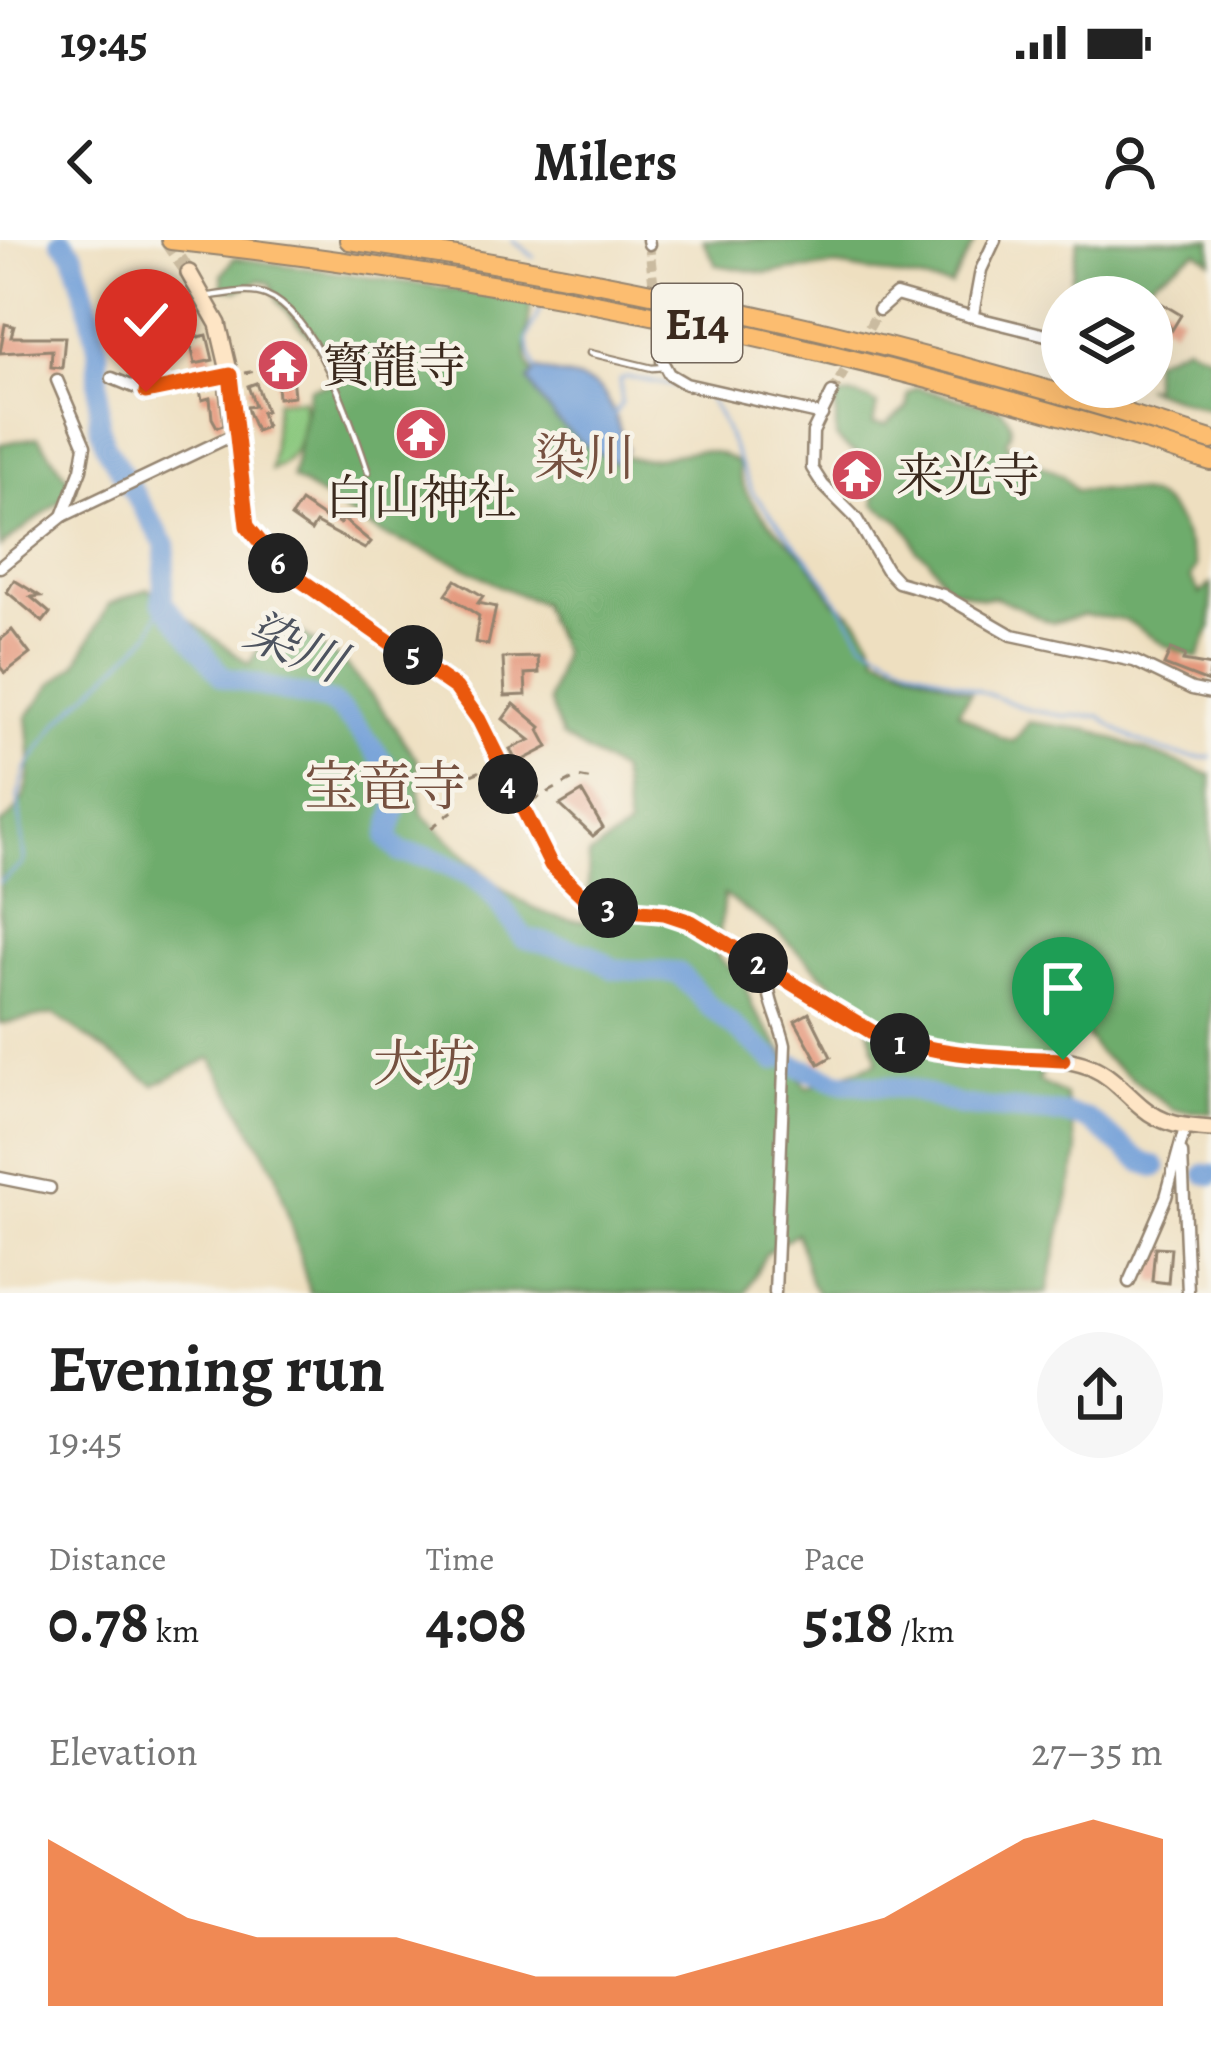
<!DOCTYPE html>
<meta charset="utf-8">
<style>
:root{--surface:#fff;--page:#f6f6f6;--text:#222;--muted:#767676;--accent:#ea580c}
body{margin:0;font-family:Alegreya,"Noto Serif JP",serif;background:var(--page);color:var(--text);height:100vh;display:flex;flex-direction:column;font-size:45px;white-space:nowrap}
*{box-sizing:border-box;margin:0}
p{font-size:39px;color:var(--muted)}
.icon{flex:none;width:66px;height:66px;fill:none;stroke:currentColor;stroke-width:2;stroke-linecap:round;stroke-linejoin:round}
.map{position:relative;height:1053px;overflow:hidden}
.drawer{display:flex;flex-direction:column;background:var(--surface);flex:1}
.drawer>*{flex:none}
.fabs{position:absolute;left:1041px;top:36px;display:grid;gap:24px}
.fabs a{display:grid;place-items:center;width:132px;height:132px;border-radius:50%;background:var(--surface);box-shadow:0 12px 48px #0002;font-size:60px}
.pin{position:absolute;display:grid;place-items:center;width:102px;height:102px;color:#fff;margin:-123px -51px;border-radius:50% 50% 50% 0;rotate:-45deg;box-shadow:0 0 12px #0007}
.pin .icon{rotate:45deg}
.km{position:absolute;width:60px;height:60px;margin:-30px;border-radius:50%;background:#222;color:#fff;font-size:33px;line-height:60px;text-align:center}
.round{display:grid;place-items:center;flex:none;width:126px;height:126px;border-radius:63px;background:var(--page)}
.summary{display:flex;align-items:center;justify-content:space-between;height:204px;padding:0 48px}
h1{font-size:66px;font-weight:700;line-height:90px}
.figures{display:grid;grid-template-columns:repeat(3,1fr);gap:18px;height:204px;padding:12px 48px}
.figures div{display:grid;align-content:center}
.figures b{font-size:60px;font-weight:700}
.figures small{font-size:33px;font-weight:400}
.figures p{font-size:33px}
.chart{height:336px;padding:24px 48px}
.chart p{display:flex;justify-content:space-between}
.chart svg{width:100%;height:216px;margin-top:12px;fill:var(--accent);opacity:.7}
.status{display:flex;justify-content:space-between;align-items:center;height:84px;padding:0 60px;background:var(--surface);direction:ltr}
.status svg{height:33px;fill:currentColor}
header{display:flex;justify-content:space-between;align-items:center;height:156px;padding:0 48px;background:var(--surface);font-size:54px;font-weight:700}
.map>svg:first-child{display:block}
</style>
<div class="status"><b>19:45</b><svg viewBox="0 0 49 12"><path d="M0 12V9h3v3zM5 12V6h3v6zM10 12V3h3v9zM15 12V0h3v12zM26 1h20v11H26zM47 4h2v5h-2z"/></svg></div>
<header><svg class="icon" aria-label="back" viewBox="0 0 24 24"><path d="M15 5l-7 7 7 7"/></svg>Milers<svg class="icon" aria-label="person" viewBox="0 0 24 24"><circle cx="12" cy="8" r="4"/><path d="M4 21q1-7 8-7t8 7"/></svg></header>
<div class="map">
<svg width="1211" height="1053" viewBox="0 0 1211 1053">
<rect width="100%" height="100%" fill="#f7f3e8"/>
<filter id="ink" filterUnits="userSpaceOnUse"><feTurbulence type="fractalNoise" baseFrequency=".00833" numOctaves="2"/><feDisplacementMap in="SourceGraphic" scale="24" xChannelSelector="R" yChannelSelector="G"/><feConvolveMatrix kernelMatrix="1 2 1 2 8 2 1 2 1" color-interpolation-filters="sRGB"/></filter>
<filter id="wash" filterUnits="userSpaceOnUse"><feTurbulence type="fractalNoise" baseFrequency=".004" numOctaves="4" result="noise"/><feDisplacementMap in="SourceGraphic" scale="48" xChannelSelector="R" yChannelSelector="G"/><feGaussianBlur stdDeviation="2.7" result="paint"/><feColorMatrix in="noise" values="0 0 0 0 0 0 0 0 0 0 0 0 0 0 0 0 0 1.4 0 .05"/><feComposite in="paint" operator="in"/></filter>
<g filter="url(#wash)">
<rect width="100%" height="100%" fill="#eedfc0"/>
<!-- green -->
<path fill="#89c77d" stroke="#62784e" stroke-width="3" d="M303,159C306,188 300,218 271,230L276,161Z"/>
<!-- forest -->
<g fill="#6eac6c" stroke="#546b45" stroke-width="3" fill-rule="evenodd">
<path d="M703,0H976L951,46L838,26L764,33L716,25Z"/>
<path d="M1078,0H1211V21L1197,11L1145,45L1068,57Z"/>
<path d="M234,18L530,60C531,83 523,103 529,125C536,150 604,215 630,218C674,224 696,195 738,223C740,266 781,290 806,319C817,332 823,345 832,358C838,367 838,363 846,369C860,379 872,398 877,415L971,452L958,472L1002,498L1014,501L1029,482L1090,490L1211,535V873L1174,870L1098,813L1086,794L1059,806L1038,841L1065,855L1078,913L1047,1053H818L811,1044L797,993L766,1013L746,1053H310L276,933L211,818L154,845L54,774L0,784V585C38,557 31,519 27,477L52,444L76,425L109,364L148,349L249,424L278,377L342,421L378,463L417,520L422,574C468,615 521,683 587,681L589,616L628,588L620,532L562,497L549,461L562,413L540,363L499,346L457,323L379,293L292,238L310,148L350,139L279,63L270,43L260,40L238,50L223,48L222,35ZM724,655L777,692L865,774L878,822L807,848L753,768L743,740L717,716Z"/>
<path d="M1186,105L1211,116V170L1143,147H1152V120Z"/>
<path d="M917,148L1001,169C1012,181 1014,188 1006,202L1011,209L1063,236L1075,250C1155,251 1168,244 1196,326L1191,338L1200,354L1211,344V387L1198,418L1164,405L1126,380L1083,375L1052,383L996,357L982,358L947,347L928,318L917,311L912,296L901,282L875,264L876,226C866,213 851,216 836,197V158C852,152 863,156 877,165L873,184L886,185L907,168L908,154Z"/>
<path d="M38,197L76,249L0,307V204Z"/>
</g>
<!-- water -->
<path fill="#6f9ed8" stroke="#55647b" stroke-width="3" d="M538,130C610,146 601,140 627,209L617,223C577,204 550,179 528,140Z"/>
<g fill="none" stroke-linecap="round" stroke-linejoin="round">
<!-- stream -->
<g stroke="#6f9ed8" stroke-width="3">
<path d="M513,0L534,17"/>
<path d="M536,131L527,100L543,61"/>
<path d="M705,153L718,173L753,253L822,336L863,401L910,425L1030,470L1064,476H1100C1125,499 1176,521 1211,517"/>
<path d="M613,176L622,163L620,140L626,137L684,148"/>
<path d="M0,642L22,625L24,619L18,557L26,529L58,483L151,393L162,361"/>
</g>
<!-- river -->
<g stroke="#6f9ed8" stroke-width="21">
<path d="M61,0L73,13L88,63L98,110L99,185L105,205L166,306L162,361L223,437L330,462C347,471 396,534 398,552C399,567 390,584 388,599L401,613L430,617L470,635L488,648L524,698L589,714L614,729L679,733L708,765L774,820"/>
<path d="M794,825L839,842L910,849L961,866L1066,874L1089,880L1142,922L1156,927"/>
<path d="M1205,934L1211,935"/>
</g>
</g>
<g id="blocks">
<!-- building -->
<g fill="#e5997e">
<path d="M139,59L147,80L107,95V80H116V72H131L125,64Z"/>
<path d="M1156,60L1181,75L1172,90L1168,84L1152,81Z"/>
<path d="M5,84L14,86L11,97H65L62,128L51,127L52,110L0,113Z"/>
<path d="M207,95L213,120L195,124L190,99Z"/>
<path d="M290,115L294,156L278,158L275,116Z"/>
<path d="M256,143L266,171L261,172L266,187L256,191L246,167L255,166L248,146Z"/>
<path d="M219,147L224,185L217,187L212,178L210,158L202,160L200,151Z"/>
<path d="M301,262L329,281L331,278L340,284L343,279L371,302L365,309L316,283L311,291L291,277Z"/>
<path d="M14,340L40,356L31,357L50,373L43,382L7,352Z"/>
<path d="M456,340L483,356L478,363L496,367L488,405L475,402L479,376L446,354Z"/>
<path d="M12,390L30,414L5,433L0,427V400Z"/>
<path d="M1171,409L1185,415L1183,421L1211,426L1208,442L1164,425Z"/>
<path d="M538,417L539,433L525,434L526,455L505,456L503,418Z"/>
<path d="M514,464L541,487L539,490L548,507L517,523L510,509L530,500L503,479Z"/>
<path d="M582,552L603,588L593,596L560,565Z"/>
<path d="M809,773L831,817L819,824L795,781Z"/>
<path d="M1155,1007L1171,1008L1168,1043L1152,1041Z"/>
</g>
</g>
</g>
<g filter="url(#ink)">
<use href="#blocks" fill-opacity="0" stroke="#94846f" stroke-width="3"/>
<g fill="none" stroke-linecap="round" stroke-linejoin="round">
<!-- minor-tunnel -->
<g stroke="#cabba0" stroke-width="10" stroke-dasharray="10 5" stroke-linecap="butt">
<path d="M649,4L655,58"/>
<path d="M657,76L662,121"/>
<path d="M832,153L879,70"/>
</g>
<!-- secondary-tunnel -->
<path stroke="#cabba0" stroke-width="15" stroke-dasharray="15 8" stroke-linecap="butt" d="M166,0L189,33"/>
<!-- service casing -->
<g stroke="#94846f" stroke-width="9">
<g id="service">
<path d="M210,56C228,54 249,48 266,55C316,74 352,184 368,232"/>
<path d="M590,113L652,128L665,127"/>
</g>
</g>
<!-- minor casing -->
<g stroke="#94846f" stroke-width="15">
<g id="minor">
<path d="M648,0L649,4"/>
<path d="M879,70L896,55L969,76L973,74L981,30L995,0"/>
<path d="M969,76L1062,99"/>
<path d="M1152,92L1163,93"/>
<path d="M662,121L669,134L686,144L822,175"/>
<path d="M112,138L146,152L230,135"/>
<path d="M57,140L85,206L81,229L63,276"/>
<path d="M832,153L813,192L812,228L823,245L856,278L886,329L898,342L943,355L1012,395L1134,421L1192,449L1211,453"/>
<path d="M0,327L63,276L235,194"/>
<path d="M769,729C765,759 779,777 785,805L775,1053"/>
<path d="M1182,913L1188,1053"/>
<path d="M0,938L50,948"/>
<path d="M1129,1042L1166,957L1185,888"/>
</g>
</g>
<!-- secondary casing -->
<g stroke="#94846f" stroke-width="20">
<path id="secondary" d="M189,33L218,84L230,135L247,286L279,325L456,448L479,480L551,625L586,659L605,668L664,673L691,682L872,792C900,803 932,811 962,816C1004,821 1050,811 1091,827C1112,836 1125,853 1142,867C1163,885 1185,887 1211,889"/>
</g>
<!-- motorway casing -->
<g stroke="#94846f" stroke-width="22">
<g id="motorway">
<path d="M171,0C525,39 872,112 1211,221"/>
<path d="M349,0C642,43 929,109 1211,200"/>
</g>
</g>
<!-- path -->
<g stroke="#94846f" stroke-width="3" stroke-dasharray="9 9" stroke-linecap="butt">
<path d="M244,133L269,129"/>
<path d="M532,561L577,537L593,540"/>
<path d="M431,588L454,570L461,539L486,529"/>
</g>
<!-- service -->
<use href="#service" stroke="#fff" stroke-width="4.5"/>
<!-- minor -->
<use href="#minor" stroke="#fff" stroke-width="10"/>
<!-- secondary -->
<use href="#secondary" stroke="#fee5c5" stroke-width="15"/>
<!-- motorway -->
<use href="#motorway" stroke="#fcbd6f" stroke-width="18"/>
</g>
</g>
<g fill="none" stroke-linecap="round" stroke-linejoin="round" filter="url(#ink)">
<!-- route casing -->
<g stroke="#fff" stroke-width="24">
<path id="route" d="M146,152L230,135L247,286L279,325L456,448L479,480L551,625L586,659L605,668L664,673L691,682L872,792C933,816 997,817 1063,820"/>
</g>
<!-- route -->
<use href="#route" stroke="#ea580c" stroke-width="15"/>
</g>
<!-- icons -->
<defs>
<g id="temple-disc" transform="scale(2.7)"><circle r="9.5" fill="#d1495b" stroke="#f7f3e8"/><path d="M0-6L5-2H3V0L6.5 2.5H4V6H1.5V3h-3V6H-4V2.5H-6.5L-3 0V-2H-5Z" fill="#fff"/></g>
</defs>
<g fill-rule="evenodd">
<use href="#temple-disc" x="283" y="125"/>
<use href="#temple-disc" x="421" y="194"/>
<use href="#temple-disc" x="857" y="235"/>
</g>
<g text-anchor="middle" stroke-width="9" stroke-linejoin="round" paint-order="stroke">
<!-- shield labels -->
<rect fill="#f7f3e8" stroke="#73665b" stroke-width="3" x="652" y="44" width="90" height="78" rx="9"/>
<g font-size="45" font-weight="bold" fill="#3b2a1e">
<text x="697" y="99">E14</text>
</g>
<!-- poi labels -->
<g font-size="48" fill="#3b2a1e" stroke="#f7f3e8" text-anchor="start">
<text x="322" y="142">寳龍寺</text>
<text x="896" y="252">来光寺</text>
<text x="421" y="274" text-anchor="middle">白山神社</text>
</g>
<!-- neighbourhood labels -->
<g font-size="51" fill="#765140" stroke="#f7f3e8">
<text x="585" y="235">染川</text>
<text x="424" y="841">大坊</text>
</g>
<!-- water labels -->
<g font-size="51" font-style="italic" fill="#4d535f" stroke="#f7f3e8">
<text transform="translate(295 406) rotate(22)" y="18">染川</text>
</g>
<!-- quarter labels -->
<g font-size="54" fill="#765140" stroke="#f7f3e8">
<text x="385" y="565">宝竜寺</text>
</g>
</g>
</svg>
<div class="fabs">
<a><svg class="icon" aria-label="layers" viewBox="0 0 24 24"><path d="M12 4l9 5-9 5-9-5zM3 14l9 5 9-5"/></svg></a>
</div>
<div class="pin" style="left:1063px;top:820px;background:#1e9e55"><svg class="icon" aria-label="arrive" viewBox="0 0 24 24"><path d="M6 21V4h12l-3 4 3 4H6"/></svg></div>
<div class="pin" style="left:146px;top:152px;background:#d93025"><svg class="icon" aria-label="check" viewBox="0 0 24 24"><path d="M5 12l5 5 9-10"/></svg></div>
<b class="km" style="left:900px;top:803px">1</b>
<b class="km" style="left:758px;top:723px">2</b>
<b class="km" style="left:608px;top:668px">3</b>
<b class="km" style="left:508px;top:544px">4</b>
<b class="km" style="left:413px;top:415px">5</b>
<b class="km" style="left:278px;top:323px">6</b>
</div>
<section class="drawer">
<div class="summary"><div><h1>Evening run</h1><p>19:45</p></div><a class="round"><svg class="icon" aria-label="share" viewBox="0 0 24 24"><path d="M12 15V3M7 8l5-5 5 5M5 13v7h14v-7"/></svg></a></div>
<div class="figures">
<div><p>Distance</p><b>0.78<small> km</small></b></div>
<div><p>Time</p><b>4:08</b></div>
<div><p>Pace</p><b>5:18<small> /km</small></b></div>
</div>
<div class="chart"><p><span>Elevation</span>27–35 m</p>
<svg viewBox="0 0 160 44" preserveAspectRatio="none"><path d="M0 44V10L10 18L20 26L30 30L40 30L50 30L60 34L70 38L80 38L90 38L100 34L110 30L120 26L130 18L140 10L150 6L160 10V44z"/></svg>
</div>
</section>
